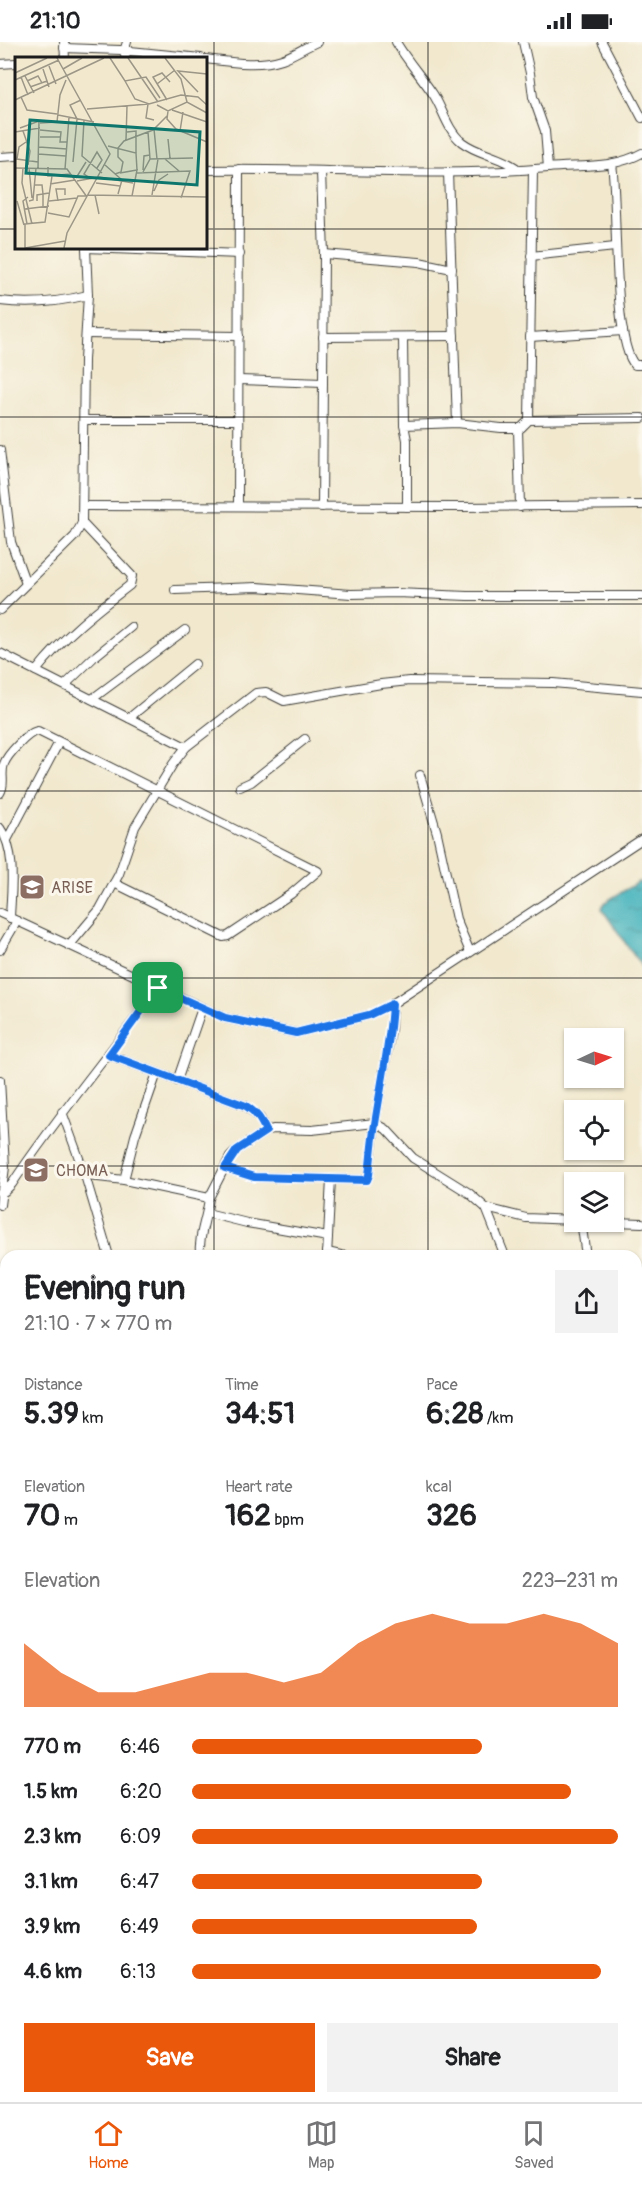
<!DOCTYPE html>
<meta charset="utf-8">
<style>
:root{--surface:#fff;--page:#f2f2f2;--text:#202124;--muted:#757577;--line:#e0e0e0;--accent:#ea580c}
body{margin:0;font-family:Pangolin,sans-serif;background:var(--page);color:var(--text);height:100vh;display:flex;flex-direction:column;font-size:22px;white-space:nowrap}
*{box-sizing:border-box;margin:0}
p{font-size:20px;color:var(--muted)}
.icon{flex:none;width:33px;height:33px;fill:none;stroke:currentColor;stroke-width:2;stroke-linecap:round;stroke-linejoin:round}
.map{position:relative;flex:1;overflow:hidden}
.drawer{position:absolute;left:0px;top:1208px;width:642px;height:854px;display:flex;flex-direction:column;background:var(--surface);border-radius:18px 18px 0 0;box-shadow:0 2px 4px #0004}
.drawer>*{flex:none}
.needle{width:39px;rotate:86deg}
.fabs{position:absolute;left:564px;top:986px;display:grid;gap:12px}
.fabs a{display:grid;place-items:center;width:60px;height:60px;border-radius:0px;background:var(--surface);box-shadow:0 2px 4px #0004;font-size:30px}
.pin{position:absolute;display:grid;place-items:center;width:51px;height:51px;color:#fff;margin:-26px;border-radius:12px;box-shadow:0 3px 9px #0006}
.round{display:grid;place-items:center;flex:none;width:63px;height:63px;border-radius:0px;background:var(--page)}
.headline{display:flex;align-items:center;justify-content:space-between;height:102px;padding:0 24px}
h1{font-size:33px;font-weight:800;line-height:45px}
.figures{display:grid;grid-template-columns:repeat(3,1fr);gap:9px;height:102px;padding:6px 24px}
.figures div{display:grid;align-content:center}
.figures b{font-size:30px;font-weight:800}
.figures small{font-size:16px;font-weight:400}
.figures p{font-size:16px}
.chart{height:168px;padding:12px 24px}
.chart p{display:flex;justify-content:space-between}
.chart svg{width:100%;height:108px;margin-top:6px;fill:var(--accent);opacity:.7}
.action{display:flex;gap:12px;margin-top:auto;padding:12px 24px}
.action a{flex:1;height:69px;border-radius:0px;background:var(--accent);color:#fff;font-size:24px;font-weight:800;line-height:69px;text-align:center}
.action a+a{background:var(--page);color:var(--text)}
ul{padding:0 24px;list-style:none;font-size:20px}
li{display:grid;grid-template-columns:96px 72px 1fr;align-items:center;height:45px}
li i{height:15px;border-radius:8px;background:var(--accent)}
.status{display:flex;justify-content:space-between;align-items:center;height:42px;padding:0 30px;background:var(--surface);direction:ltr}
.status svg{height:16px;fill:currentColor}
.dock{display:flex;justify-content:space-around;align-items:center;height:84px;border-top:2px solid var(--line);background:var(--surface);font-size:16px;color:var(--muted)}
.dock a{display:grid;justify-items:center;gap:3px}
.dock .current{color:var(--accent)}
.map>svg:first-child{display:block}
</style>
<div class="status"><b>21:10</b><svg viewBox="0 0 49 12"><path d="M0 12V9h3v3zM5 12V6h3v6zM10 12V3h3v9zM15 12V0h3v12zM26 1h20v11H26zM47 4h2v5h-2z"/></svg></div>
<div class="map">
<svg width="642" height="2060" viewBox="0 0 642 2060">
<defs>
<pattern id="water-ripples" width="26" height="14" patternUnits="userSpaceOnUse" patternTransform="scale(1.5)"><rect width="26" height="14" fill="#43b2bc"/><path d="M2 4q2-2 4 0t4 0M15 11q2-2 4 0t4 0" fill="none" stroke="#379098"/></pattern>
</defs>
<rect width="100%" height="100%" fill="#fbf7ec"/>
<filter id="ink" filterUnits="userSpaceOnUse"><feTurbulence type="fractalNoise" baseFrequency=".0167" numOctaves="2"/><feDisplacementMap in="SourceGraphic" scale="12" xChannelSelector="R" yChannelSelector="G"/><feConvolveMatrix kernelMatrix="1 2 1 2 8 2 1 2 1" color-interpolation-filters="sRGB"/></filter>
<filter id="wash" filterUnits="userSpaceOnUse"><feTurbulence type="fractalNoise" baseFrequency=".008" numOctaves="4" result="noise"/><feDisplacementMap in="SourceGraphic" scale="24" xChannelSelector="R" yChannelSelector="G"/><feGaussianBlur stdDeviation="1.35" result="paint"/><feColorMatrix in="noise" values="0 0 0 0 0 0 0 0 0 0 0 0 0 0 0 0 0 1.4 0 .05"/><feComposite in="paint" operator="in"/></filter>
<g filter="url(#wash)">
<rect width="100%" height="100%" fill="#f1e8ce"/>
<!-- water -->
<path fill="url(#water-ripples)" stroke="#30676c" stroke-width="1.5" d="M638,840L642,841V925L602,867L604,861Z"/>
</g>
<g filter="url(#ink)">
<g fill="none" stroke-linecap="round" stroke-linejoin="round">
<!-- minor casing -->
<g stroke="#3c3b37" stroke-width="10">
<g id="minor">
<path d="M64,0L65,16"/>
<path d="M396,0C407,19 421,34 433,52C443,67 447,88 462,100C479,113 502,114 519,128"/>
<path d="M523,0L530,31L533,55L545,89L548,126"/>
<path d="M602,0L642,76"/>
<path d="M64,6L120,8L201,16"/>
<path d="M126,16L124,9L127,0"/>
<path d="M206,17C230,20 258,25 282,17C294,13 305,5 317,0"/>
<path d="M0,22L16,21"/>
<path d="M0,115L16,114"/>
<path d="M612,122C618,159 612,300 635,323H642"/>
<path d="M206,128C320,126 434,136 548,126C579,123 614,127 642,111"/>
<path d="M321,130L324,212L322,465"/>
<path d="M448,130L457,381"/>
<path d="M86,206L240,212"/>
<path d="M324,212L419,220L452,227"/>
<path d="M531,214L615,205"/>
<path d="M0,259C30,263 59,260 88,253"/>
<path d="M86,292L239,294"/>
<path d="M323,295L454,294"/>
<path d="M403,295L404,383"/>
<path d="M530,295L623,289"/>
<path d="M239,338L323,341"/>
<path d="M85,378H238"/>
<path d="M529,378L642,376"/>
<path d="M518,386L520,465"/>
<path d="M0,408L11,500L26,542"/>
<path d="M83,464L461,465L642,463"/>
<path d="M238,464L239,127"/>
<path d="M407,465V398L404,383L457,381L501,386H521L529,378L533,128"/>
<path d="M175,548L257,545L351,552L397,551L467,554H642"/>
<path d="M0,568L75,494L82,481L84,318L88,253L86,206"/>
<path d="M0,611L186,705"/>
<path d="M36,629C63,595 96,569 130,543L132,534L82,481"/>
<path d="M65,643L93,616L131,585"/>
<path d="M92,657L185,588"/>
<path d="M129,676L195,622"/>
<path d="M420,733L437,791L456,877L470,910"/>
<path d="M240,745L251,740L305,697"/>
<path d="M0,751C6,742 0,732 4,722C7,713 29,689 38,689L318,829L291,852L228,894L223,895L114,841"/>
<path d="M0,786C17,810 11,848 10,876"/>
<path d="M7,798L59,700"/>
<path d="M0,871L225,976L296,991L369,973L392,962L642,797"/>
<path d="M69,904L100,867L119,832L135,785L173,722L186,705L256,651L266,650L284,659L381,642L409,639L553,641L642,649"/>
<path d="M0,908L17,879"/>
<path d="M109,1013L246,1064L260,1076L266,1089"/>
<path d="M0,1038L5,1125L0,1163"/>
<path d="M177,1039L202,966"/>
<path d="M62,1070L84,1130L98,1135L124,1138L209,1156L230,1115L237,1108L266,1089L273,1087L312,1088L375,1081L386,1087L413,1116L469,1151L486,1166L505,1214"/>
<path d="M225,1126L254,1135L331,1137"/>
<path d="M84,1130L109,1214"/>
<path d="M124,1138L135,1094L157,1031"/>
<path d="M0,1151L5,1149L12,1142C57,1074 110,1012 158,946"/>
<path d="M486,1166L526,1176L574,1178"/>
<path d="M207,1171L247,1181L328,1195"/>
<path d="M581,1179L586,1214"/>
<path d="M589,1179L642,1181"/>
<path d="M327,1210L345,1214"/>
<path d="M200,1214C198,1193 207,1176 209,1156"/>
<path d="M327,1214L331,1137L367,1138L369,1133L375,1081L391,988L392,962"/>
<path d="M0,1311L6,1313"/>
<path d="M636,1495L642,1501"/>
<path d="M0,1528H6"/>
<path d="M0,1596L6,1598"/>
<path d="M636,1824L642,1806"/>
<path d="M0,1956L6,1957"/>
<path d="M556,2060L558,2055"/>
</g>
</g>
<!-- minor -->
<use href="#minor" stroke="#fff" stroke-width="8"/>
</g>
</g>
<g fill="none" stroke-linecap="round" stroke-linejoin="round" filter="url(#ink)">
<!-- route casing -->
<g stroke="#fff" stroke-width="12">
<path id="route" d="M158,946L225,976L296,991L369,973L392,962C390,1003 381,1042 375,1082C372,1099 371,1116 369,1133L367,1138L254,1135L225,1126L237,1108L266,1089C261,1078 257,1071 246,1064L109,1013Z"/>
</g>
<!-- route -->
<use href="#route" stroke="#1a73e8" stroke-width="8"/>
</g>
<!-- grid -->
<path fill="none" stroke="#1c1c1c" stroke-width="1.5" stroke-opacity="0.55" d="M214,0V1214M428,0V1214M0,187H16M206,187H642M0,375H642M0,562H642M0,749H642M0,936H642M0,1124H642M0,1311H6M636,1311H642M0,1498H6M636,1498H642M0,1685H6M636,1685H642M0,1873H6M636,1873H642M214,2055V2060M428,2055V2060"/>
<!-- icons -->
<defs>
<g id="school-square" transform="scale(1.35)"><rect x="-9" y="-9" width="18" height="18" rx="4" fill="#8d6e63" stroke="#fbf7ec"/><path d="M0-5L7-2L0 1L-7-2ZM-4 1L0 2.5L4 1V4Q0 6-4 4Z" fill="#fff"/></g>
</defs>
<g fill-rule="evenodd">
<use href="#school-square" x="32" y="845"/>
<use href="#school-square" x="36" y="1128"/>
</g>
<g text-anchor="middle" stroke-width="6" stroke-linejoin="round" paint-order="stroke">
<!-- education labels -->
<g font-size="16" fill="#785e54" stroke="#fbf7ec" text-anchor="start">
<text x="51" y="851">ARISE</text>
<text x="56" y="1134">CHOMA</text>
</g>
</g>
<!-- overview -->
<g transform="translate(15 15)">
<rect width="192" height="192" fill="#f1e8ce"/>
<path fill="none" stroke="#9c9687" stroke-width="1.5" d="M42,1L95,97L52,176L49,191M95,1L110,24L131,20L145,41M113,1L143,45M150,1L166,22L172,45M34,9L41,27M28,12L34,30M48,12L67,1M0,16L32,1M10,19L19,36M6,20L13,38M0,23L44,3M12,24L23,19L27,26M110,24L120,42L134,47L166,38L183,40L192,48M142,27L160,13M15,30L32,24M183,35L163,14L192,17M6,40L12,53L42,57M0,43L89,1M152,43L138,20L147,16L155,25M133,47L131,61L139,63M142,48L153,54L172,45L192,56M72,52L134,47M157,53L192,65M153,54L152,62L161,72L192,85M43,58L79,65M69,63L67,99L87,116M25,66L42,65L45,38L51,23M5,71L24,64L23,111M139,72L142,102M25,73L46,75L45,85H52M8,74L15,94L13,108M165,74L168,55M0,75L25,71M112,75L121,74V96M25,80H46M153,82L155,101M111,83L112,49M11,85L4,90L2,102L23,105M93,89L121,96L122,113M24,90L52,92M23,97L51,99M135,102L178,101M150,102L164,114M58,105L62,62L55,48L66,43M90,108L107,123L103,137M33,110V119L55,117M0,111L52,112L72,140M8,111L7,126L17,167M14,111L17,141M50,112L54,60M128,113L129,99L135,98M128,115L135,102L133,75M105,116L122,113L117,139M122,116L175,114L166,141M100,117L106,115L108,105L103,100V91L109,84L138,73L152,59M84,120L118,126M61,121L71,105M75,121L69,117L82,95L87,103L82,111M62,124L84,120M81,126L105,129M35,127L60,123M20,128H27L28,137L22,138V144M139,134L144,123L153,117M73,138L192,140M80,138L84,157M137,138L143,102M2,144L9,168M14,144L18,143L21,111M34,144L62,141M43,144L41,132H50V138M28,149V137L34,136M10,152L34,149M33,156L54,160L63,139H71M12,167L8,144L13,140M10,191V167L30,165L37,119M10,191L50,184"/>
<path fill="#0f766e" fill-opacity="0.15" stroke="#0f766e" stroke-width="3" d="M15,63L185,75L182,128L11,116Z"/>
<rect width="192" height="192" fill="none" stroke="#1c1c1c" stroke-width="3"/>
</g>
</svg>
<div class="fabs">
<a><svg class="needle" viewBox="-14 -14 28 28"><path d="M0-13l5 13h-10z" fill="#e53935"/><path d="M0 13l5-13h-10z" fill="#757577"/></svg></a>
<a><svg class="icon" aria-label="locate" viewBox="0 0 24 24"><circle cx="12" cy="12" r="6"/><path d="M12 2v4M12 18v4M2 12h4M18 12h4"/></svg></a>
<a><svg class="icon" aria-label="layers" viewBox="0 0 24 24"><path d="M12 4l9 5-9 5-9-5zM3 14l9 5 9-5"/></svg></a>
</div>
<div class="pin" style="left:158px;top:946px;background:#1e9e55"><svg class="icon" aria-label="arrive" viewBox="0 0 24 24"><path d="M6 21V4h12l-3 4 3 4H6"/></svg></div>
<section class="drawer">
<div class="headline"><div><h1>Evening run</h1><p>21:10 · 7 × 770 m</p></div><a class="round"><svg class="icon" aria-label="share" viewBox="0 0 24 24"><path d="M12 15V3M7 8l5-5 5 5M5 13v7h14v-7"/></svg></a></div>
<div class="figures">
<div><p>Distance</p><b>5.39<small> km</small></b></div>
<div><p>Time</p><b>34:51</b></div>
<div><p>Pace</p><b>6:28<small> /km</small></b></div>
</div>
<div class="figures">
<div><p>Elevation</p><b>70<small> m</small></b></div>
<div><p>Heart rate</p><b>162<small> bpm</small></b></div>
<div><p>kcal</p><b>326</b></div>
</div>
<div class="chart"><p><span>Elevation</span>223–231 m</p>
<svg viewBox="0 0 160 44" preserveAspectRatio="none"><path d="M0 44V18L10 30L20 38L30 38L40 34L50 30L60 30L70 34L80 30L90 18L100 10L110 6L120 10L130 10L140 6L150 10L160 18V44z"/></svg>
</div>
<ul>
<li><b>770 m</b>6:46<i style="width:68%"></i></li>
<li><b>1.5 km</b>6:20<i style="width:89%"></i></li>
<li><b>2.3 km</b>6:09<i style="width:100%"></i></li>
<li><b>3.1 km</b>6:47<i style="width:68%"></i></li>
<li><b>3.9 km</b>6:49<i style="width:67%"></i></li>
<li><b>4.6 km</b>6:13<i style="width:96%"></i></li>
</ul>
<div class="action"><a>Save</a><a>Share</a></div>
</section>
</div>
<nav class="dock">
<a class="current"><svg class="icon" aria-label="home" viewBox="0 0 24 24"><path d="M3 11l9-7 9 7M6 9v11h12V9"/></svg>Home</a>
<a><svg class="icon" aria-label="map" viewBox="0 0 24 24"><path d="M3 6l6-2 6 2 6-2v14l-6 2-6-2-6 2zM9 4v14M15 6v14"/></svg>Map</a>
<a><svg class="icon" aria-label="saved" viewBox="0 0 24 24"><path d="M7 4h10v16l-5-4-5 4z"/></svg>Saved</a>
</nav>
